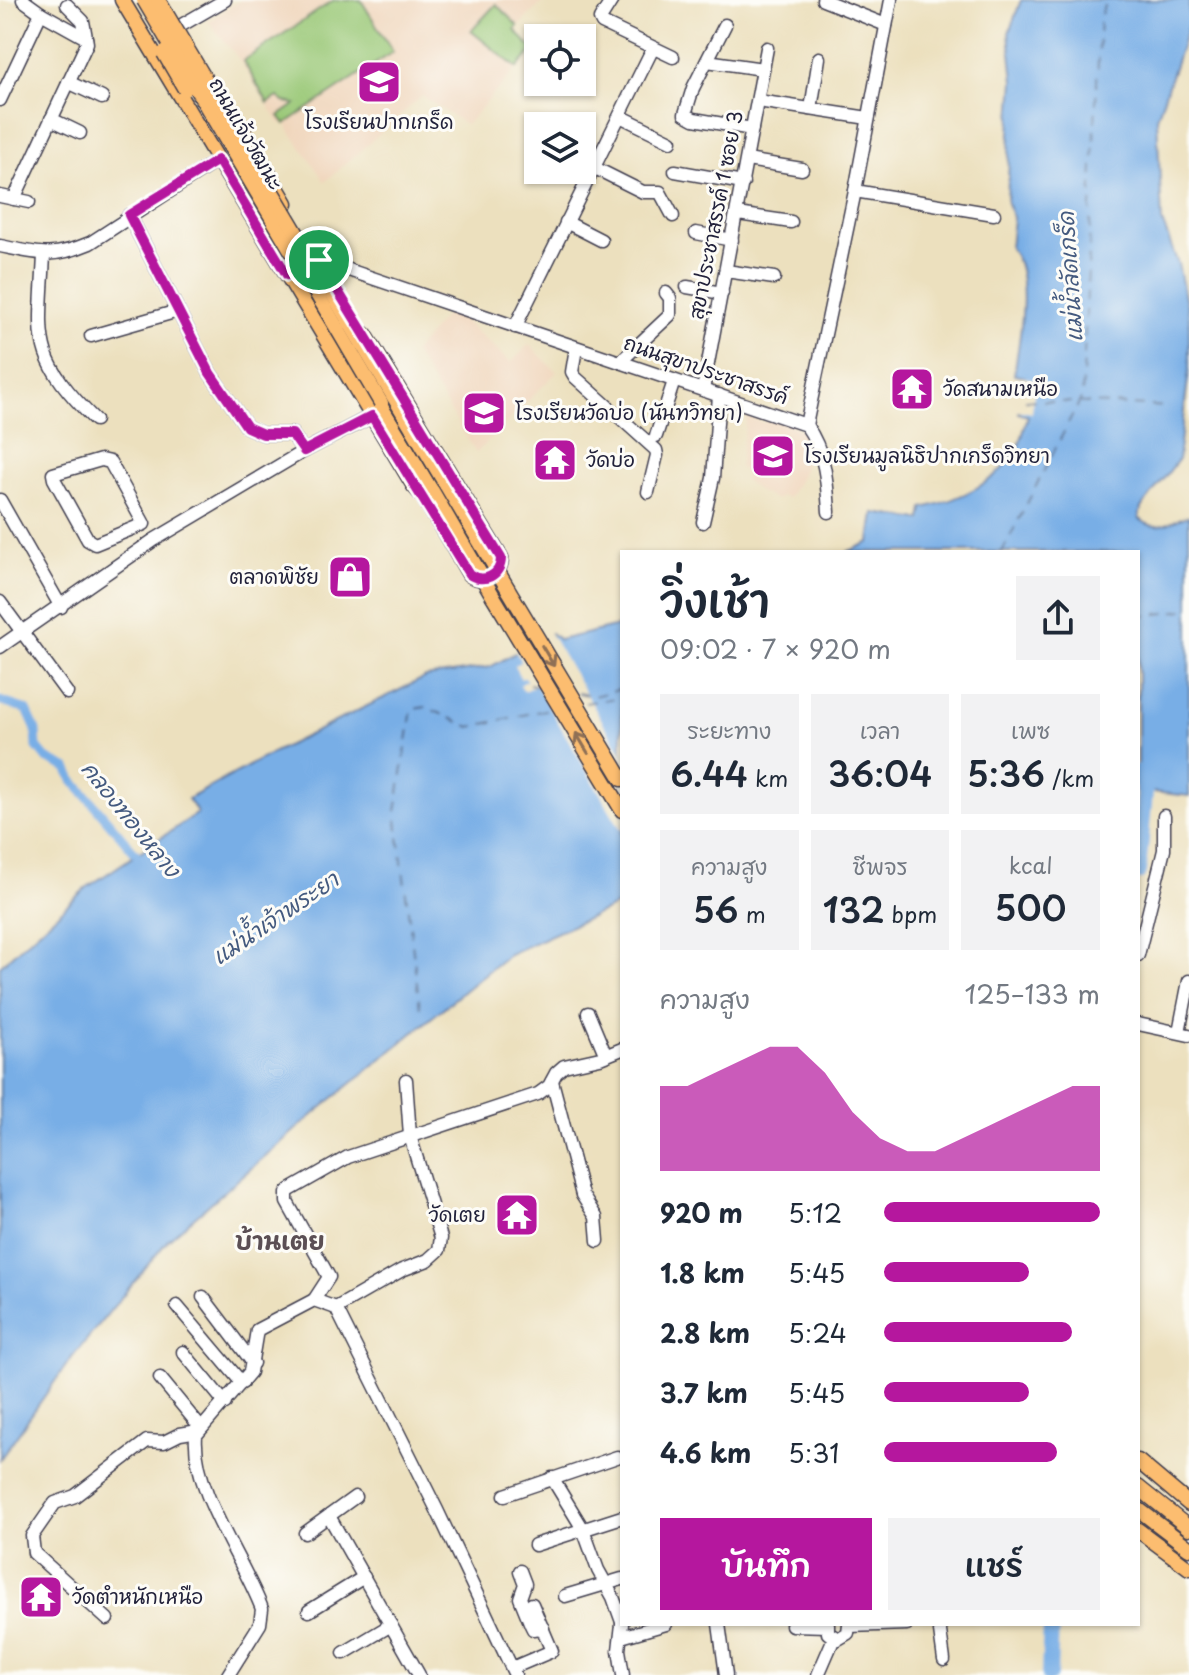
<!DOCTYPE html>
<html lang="th">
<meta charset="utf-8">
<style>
:root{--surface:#fff;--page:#f2f2f3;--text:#1f2937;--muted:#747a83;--accent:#b5179e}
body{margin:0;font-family:"Playpen Sans","Playpen Sans Thai",sans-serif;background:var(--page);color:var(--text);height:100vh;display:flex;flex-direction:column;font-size:30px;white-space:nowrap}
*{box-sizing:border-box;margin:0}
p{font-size:26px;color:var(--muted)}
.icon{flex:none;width:44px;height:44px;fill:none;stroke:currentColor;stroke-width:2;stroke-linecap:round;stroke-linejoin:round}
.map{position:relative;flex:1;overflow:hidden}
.side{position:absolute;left:620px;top:550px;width:520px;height:1076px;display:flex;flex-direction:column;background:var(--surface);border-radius:0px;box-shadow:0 2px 6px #0004}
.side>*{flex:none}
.controls{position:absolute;left:524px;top:24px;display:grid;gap:16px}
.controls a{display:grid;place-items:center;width:72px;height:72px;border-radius:0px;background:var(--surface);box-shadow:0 2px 6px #0004;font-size:40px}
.pin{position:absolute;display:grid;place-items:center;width:68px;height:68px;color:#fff;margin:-34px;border:4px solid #fff;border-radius:50%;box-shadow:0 2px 8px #0007}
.round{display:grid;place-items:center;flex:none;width:84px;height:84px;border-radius:0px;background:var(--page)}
.headline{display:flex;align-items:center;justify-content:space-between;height:136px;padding:0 40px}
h1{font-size:44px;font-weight:600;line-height:60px}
.metrics{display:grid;grid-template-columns:repeat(3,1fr);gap:12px;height:136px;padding:8px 40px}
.metrics div{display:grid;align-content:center;border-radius:0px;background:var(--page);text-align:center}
.metrics b{font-size:34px;font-weight:600}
.metrics small{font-size:22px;font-weight:400}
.metrics p{font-size:22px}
.chart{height:224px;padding:16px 40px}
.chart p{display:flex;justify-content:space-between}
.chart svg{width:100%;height:144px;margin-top:8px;fill:var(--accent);opacity:.7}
.cta{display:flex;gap:16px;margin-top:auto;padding:16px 40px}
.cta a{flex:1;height:92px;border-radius:0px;background:var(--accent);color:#fff;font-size:32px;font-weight:600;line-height:92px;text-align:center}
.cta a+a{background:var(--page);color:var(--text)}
ul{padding:0 40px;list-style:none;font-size:26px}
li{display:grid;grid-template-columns:128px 96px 1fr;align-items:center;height:60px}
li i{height:20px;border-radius:10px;background:var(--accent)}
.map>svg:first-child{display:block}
</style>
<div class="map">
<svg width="1189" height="1675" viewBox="0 0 1189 1675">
<rect width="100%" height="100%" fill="#fdfcf7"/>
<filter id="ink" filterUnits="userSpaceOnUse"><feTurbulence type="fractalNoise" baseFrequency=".0125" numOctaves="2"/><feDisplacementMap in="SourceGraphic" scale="16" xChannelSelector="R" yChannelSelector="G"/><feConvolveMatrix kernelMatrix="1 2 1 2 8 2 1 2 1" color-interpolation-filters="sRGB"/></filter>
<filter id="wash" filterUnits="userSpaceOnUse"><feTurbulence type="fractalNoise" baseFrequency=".006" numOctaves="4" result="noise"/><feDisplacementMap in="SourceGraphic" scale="32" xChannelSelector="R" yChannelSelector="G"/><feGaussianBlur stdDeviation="1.8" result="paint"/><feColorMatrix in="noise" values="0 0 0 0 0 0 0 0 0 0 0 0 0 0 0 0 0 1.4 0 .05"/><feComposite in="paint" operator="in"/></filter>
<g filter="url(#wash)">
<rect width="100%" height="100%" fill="#ece0be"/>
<!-- built -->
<g fill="#f0d6bc">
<path d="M241,0H545L515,29L533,50L466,125L422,96L325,182L284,122L280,124L238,58L208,21Z"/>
<path d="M451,309L511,363L529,344L557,372L476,453L414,352Z"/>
<path d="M769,415L802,430L809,445L802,474L788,498L781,496L777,500L761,493L746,481L745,471L739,467L747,416L764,423Z"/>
</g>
<!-- green -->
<g fill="#98c775" stroke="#5d7458" stroke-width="2">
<path d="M334,0H361L393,52L285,124L279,116L296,104L284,102L278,97L268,103L243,61Z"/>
<path d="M496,4L518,26L515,30L533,50L517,68L471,31Z"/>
</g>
<!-- water -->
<g fill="#78aee6" stroke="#4d6890" stroke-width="2">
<path d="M1021,0H1189V23L1157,118L1162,221L1178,264L1189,316V371L1178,460L1141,508L1139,518C1157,535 1170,520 1189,516V796L1152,792L1138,794V552H847L870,542L874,513L921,520L923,508C959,500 1001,481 1018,447C1023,437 1025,425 1028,416L1019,413L1025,377L1014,375C1019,342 1033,275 1010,248L1013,218L1007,203L1010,132L1014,81L1009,33Z"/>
<path d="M622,625V903L509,954L314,1114L168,1240L70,1360L0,1459V966L86,888L198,813L188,799L274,752L426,677L490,667L551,633L559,640Z"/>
</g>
<!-- pier -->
<g fill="#ece0be">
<path d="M1022,377L1033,379L1032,385H1035L1032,413L1017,410Z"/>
<path d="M548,630L622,754V831L536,685L524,691L520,685L527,680L525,677L521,679L514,666L521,661L514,649Z"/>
</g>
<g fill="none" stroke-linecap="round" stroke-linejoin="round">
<!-- canal -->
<path stroke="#78aee6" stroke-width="9" d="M0,701L27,710L36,730L37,747L46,758L67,768L73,780L142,861"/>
<!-- river -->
<g stroke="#78aee6" stroke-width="16">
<path d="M1138,772L1145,793L1138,872"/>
<path d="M1049,1675L1051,1624"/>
</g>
<!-- ferry -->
<g stroke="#445a7f" stroke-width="2" stroke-dasharray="10 8" stroke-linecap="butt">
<path d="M1025,400L1169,407"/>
<path d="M1002,552L1082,397L1100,18L1106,0"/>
<path d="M1138,617L1189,609"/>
<path d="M529,684L539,686"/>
<path d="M577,693L594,696L622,689"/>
<path d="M585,703L622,697"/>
<path d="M420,1008L396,812L412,709L426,707L470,727L554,708"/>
</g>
</g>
</g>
<g filter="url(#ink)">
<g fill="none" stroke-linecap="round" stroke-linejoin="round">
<!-- minor casing -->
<g stroke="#403e4f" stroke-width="15">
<g id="minor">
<path d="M23,0L41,13L86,38"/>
<path d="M612,0L600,19L602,23L673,57"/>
<path d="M823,0L886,25"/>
<path d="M725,25L693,88L685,114L694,119L752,129"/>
<path d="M180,26L225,0"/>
<path d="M707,61L763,69"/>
<path d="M68,82L102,98"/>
<path d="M0,100L41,13"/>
<path d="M758,101L868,118"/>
<path d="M811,109L819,58"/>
<path d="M620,116L671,141"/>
<path d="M51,119L80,133"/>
<path d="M747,160L802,169"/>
<path d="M593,167L643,192H660L673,216"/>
<path d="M675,171L743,183"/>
<path d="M855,191L994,214"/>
<path d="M0,196L29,202"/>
<path d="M14,199L87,43L83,21L67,5"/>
<path d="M738,214L791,222"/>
<path d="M129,215L210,373L247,427L263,434H292L304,451"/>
<path d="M566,222L601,240"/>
<path d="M696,233L732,240"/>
<path d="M0,246C39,254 52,259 90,243L218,160"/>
<path d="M44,255C40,341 30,355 95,420"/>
<path d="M319,260L806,425"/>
<path d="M726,271L774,278"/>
<path d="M687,287L722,293"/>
<path d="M515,327L653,48"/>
<path d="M91,336L178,311"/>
<path d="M576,348L572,372L575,377L656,450L657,455L648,492"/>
<path d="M620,362L670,315V298L666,293"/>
<path d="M703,390L767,48"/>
<path d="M806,425L855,191L891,0"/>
<path d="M806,425C825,452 827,479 829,512"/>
<path d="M656,436L674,381"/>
<path d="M101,460L110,462L144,524L95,544L88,540L54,479L53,474Z"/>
<path d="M0,500L61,607"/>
<path d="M703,522L713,478L719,395"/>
<path d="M0,602L67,693"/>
<path d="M0,647L154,540L304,451L372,416"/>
<path d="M1138,955L1164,850V816"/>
<path d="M588,1013L606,1056"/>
<path d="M1138,1024L1189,1035"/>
<path d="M1179,1032L1189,981"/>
<path d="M406,1080L410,1136L441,1238L439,1250L428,1260L402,1270L336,1308L437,1510L515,1675"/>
<path d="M552,1081L582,1195L596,1217L598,1241"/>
<path d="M203,1297L253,1363"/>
<path d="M314,1300L329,1277L287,1202V1193L290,1190L348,1157L538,1094L549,1086L556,1073L564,1066L600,1058L622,1049"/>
<path d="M177,1306L242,1383"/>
<path d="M183,1352L225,1403"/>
<path d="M160,1378L201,1428"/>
<path d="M552,1478L583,1529L598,1570L613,1597L622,1622"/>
<path d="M505,1495L617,1457"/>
<path d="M329,1516L419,1675"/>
<path d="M305,1533L355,1497"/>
<path d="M535,1545L622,1517"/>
<path d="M520,1571L525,1584L520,1598L531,1625L533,1629L543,1628"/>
<path d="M565,1596L622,1579"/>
<path d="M309,1611L364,1577"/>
<path d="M107,1619L34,1553L32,1536L55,1503L75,1496L147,1441L164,1442L180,1434L198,1431"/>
<path d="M622,1624L619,1650L623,1675"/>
<path d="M719,1624L726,1675"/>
<path d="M828,1624V1633L838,1639L848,1633L849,1624"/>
<path d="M939,1624L944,1660"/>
<path d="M792,1625L827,1626"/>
<path d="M849,1626L907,1624"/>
<path d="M621,1637L666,1624"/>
<path d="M344,1653L391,1625"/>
<path d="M512,1668L552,1651L532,1604"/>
<path d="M228,1675L260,1624L262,1609C243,1558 192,1491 196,1435L250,1372L257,1330L314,1300L336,1308"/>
<path d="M818,1675L834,1638"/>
</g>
</g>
<!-- major casing -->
<g stroke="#403e4f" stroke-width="17">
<g id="major">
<path d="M122,0L414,486L423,496L469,574C483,584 500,576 501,558L365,334"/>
<path d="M242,128L286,203"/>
<path d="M374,395L432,491"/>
<path d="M508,589L622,779"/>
<path d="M493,596L622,810"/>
<path d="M1138,1461L1189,1504"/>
<path d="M1138,1487L1189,1528"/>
<path d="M1138,1509L1189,1548"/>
<path d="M1138,1530L1189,1568"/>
</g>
</g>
<!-- minor -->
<use href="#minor" stroke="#fff" stroke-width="12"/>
<!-- major -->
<use href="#major" stroke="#fcbd6f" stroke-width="14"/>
<!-- major-bridge casing -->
<g stroke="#403e4f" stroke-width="17" stroke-linecap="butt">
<g id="major-bridge">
<path d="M144,0L381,403"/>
<path d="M158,0L508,589"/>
<path d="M164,53L185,89"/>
<path d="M432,491L493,596"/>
</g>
</g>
<!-- major-bridge -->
<use href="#major-bridge" stroke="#fcbd6f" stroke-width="14"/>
</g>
<!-- one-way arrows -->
<defs><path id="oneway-shaft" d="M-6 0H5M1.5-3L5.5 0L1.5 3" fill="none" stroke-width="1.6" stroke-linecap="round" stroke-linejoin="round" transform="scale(2)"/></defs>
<g stroke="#8f7055">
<use href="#oneway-shaft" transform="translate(548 656) rotate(59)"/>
<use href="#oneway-shaft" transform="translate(582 743) rotate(-121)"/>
</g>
</g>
<g fill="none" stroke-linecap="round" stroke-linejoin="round" filter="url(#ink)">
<!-- route casing -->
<g stroke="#fff" stroke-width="16">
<path id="route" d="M218,160L287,275L319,260L501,558C501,576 483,584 469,574L372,416L304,451L292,434H263L247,427L210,373L129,215Z"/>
</g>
<!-- route -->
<use href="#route" stroke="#b5179e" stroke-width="10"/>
</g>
<!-- icons -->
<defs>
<g id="school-square" transform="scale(2.3)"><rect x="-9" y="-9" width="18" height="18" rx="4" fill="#b5179e" stroke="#fdfcf7"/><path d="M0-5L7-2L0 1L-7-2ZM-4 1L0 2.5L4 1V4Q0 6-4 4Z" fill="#fff"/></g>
<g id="temple-square" transform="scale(2.3)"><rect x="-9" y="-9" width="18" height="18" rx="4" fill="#b5179e" stroke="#fdfcf7"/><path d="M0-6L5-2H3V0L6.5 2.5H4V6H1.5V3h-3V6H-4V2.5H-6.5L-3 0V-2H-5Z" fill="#fff"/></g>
<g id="shop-square" transform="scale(2.3)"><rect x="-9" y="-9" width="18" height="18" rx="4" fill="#b5179e" stroke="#fdfcf7"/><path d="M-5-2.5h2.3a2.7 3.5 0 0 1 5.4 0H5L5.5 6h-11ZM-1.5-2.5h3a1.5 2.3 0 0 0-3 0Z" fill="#fff"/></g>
</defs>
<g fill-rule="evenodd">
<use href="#school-square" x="379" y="82"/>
<use href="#temple-square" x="912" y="389"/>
<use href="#school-square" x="484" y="413"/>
<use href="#school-square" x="773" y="456"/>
<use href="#temple-square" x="555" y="460"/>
<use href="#shop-square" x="350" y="577"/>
<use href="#temple-square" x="517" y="1215"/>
<use href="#temple-square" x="41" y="1597"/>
</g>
<g text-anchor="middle" stroke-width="6" stroke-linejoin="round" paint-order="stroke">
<!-- poi labels -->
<g font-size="20" fill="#22223b" stroke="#fdfcf7" text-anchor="start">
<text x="379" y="129" text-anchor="middle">โรงเรียนปากเกร็ด</text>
<text x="943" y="396">วัดสนามเหนือ</text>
<text x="515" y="420">โรงเรียนวัดบ่อ (นันทวิทยา)</text>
<text x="804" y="463">โรงเรียนมูลนิธิปากเกร็ดวิทยา</text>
<text x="586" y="467">วัดบ่อ</text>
<text x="319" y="584" text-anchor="end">ตลาดพิชัย</text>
<text x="486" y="1222" text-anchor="end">วัดเตย</text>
<text x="72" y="1604">วัดตำหนักเหนือ</text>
</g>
<!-- street labels -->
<g font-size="20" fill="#22223b" stroke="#fdfcf7">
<text transform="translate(246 134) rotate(60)" y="7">ถนนแจ้งวัฒนะ</text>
<text transform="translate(716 215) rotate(-79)" y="7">สุขาประชาสรรค์ 1 ซอย 3</text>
<text transform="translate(706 370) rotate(19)" y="7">ถนนสุขาประชาสรรค์</text>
</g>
<!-- water labels -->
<g font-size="22" font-style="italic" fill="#445a7f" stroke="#fdfcf7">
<text transform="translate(1070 277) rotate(-94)" y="8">แม่น้ำลัดเกร็ด</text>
<text transform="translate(131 819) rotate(51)" y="8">คลองทองหลาง</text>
<text transform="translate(275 918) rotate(-34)" y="8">แม่น้ำเจ้าพระยา</text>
</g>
<!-- quarter labels -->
<g font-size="24" font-weight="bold" fill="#5b4f54" stroke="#fdfcf7">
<text x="280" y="1250">บ้านเตย</text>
</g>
</g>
</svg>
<div class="controls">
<a><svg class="icon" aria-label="locate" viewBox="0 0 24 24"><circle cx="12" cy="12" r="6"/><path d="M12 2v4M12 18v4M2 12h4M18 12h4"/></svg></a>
<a><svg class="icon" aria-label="layers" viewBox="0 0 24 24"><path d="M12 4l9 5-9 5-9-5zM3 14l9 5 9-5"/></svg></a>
</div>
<div class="pin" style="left:319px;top:260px;background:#1e9e55"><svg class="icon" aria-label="arrive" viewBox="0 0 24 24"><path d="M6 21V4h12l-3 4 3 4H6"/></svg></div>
<section class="side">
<div class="headline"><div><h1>วิ่งเช้า</h1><p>09:02 · 7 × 920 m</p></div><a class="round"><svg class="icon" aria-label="share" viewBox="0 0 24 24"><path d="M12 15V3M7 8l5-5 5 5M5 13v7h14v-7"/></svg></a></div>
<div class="metrics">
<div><p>ระยะทาง</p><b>6.44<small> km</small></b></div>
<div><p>เวลา</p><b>36:04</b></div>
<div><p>เพซ</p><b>5:36<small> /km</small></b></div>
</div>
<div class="metrics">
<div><p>ความสูง</p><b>56<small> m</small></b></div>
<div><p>ชีพจร</p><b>132<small> bpm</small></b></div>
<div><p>kcal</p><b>500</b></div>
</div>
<div class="chart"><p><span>ความสูง</span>125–133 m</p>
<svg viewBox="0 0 160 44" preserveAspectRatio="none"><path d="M0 44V18L10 18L20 14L30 10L40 6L50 6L60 14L70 26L80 34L90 38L100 38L110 34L120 30L130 26L140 22L150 18L160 18V44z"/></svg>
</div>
<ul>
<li><b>920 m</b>5:12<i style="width:100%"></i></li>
<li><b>1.8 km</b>5:45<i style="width:67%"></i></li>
<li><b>2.8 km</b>5:24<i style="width:87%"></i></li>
<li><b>3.7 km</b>5:45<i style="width:67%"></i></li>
<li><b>4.6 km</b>5:31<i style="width:80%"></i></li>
</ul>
<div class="cta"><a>บันทึก</a><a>แชร์</a></div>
</section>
</div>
